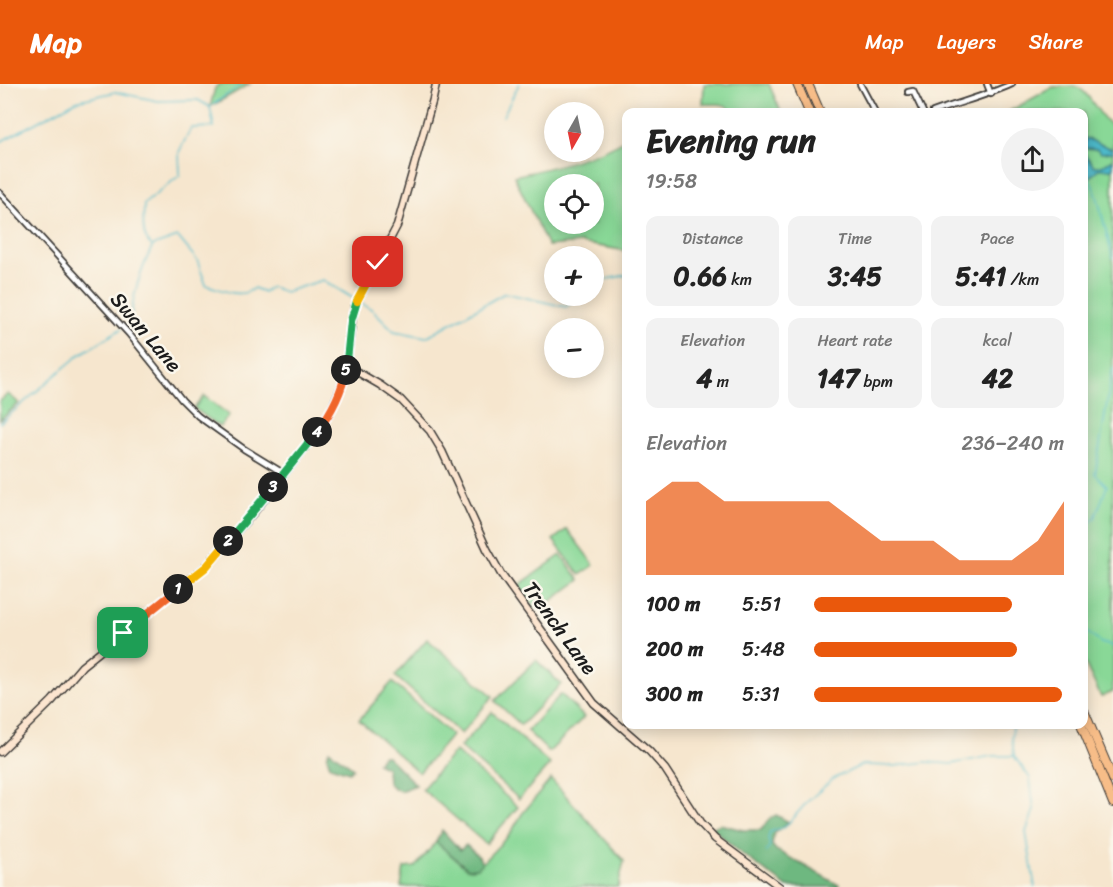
<!DOCTYPE html>
<meta charset="utf-8">
<style>
:root{--surface:#fff;--page:#f2f2f2;--text:#222;--muted:#767676;--accent:#ea580c}
body{margin:0;font-family:Sriracha,sans-serif;background:var(--page);color:var(--text);height:100vh;display:flex;flex-direction:column;font-size:22px;white-space:nowrap}
*{box-sizing:border-box;margin:0}
p{font-size:20px;color:var(--muted)}
.icon{flex:none;width:33px;height:33px;fill:none;stroke:currentColor;stroke-width:2;stroke-linecap:round;stroke-linejoin:round}
.map{position:relative;flex:1;overflow:hidden}
.side{position:absolute;left:622px;top:24px;width:466px;height:621px;display:flex;flex-direction:column;background:var(--surface);border-radius:12px;box-shadow:0 3px 15px #0003}
.side>*{flex:none}
.needle{width:39px;rotate:189deg}
.controls{position:absolute;left:544px;top:18px;display:grid;gap:12px}
.controls a{display:grid;place-items:center;width:60px;height:60px;border-radius:50%;background:var(--surface);box-shadow:0 3px 15px #0003;font-size:30px}
.pin{position:absolute;display:grid;place-items:center;width:51px;height:51px;color:#fff;margin:-26px;border-radius:12px;box-shadow:0 3px 9px #0006}
.km{position:absolute;width:30px;height:30px;margin:-15px;border-radius:50%;background:#222;color:#fff;font-size:16px;line-height:30px;text-align:center}
.round{display:grid;place-items:center;flex:none;width:63px;height:63px;border-radius:32px;background:var(--page)}
.headline{display:flex;align-items:center;justify-content:space-between;height:102px;padding:0 24px}
h1{font-size:33px;font-weight:700;line-height:45px}
.stats{display:grid;grid-template-columns:repeat(3,1fr);gap:9px;height:102px;padding:6px 24px}
.stats div{display:grid;align-content:center;border-radius:12px;background:var(--page);text-align:center}
.stats b{font-size:26px;font-weight:700}
.stats small{font-size:16px;font-weight:400}
.stats p{font-size:16px}
.chart{height:168px;padding:12px 24px}
.chart p{display:flex;justify-content:space-between}
.chart svg{width:100%;height:108px;margin-top:6px;fill:var(--accent);opacity:.7}
ul{padding:0 24px;list-style:none;font-size:20px}
li{display:grid;grid-template-columns:96px 72px 1fr;align-items:center;height:45px}
li i{height:15px;border-radius:8px;background:var(--accent)}
header{display:flex;align-items:center;gap:36px;box-sizing:border-box;height:84px;padding:0 30px;background:var(--accent);color:#fff}
header strong{font-size:28px}
nav{display:flex;gap:33px;margin-inline-start:auto;font-size:21px}
.map>svg:first-child{display:block}
</style>
<header>
<strong>Map</strong>
<nav><a>Map</a><a>Layers</a><a>Share</a></nav>
</header>
<div class="map">
<svg width="1113" height="803" viewBox="0 0 1113 803">
<rect width="100%" height="100%" fill="#fbf7ec"/>
<filter id="ink" filterUnits="userSpaceOnUse"><feTurbulence type="fractalNoise" baseFrequency=".0167" numOctaves="2"/><feDisplacementMap in="SourceGraphic" scale="12" xChannelSelector="R" yChannelSelector="G"/><feConvolveMatrix kernelMatrix="1 2 1 2 8 2 1 2 1" color-interpolation-filters="sRGB"/></filter>
<filter id="wash" filterUnits="userSpaceOnUse"><feTurbulence type="fractalNoise" baseFrequency=".008" numOctaves="4" result="noise"/><feDisplacementMap in="SourceGraphic" scale="24" xChannelSelector="R" yChannelSelector="G"/><feGaussianBlur stdDeviation="1.35" result="paint"/><feColorMatrix in="noise" values="0 0 0 0 0 0 0 0 0 0 0 0 0 0 0 0 0 1.4 0 .05"/><feComposite in="paint" operator="in"/></filter>
<g filter="url(#wash)">
<rect width="100%" height="100%" fill="#f6e6ce"/>
<!-- green -->
<g fill="#89d897" stroke="#527a5a" stroke-width="1.5" fill-rule="evenodd">
<path d="M220,0H250L210,23L215,4Z"/>
<path d="M704,0H769L781,28H731C728,17 713,21 703,20Z"/>
<path d="M1074,2C1089,5 1098,33 1113,43V608L1101,613L1084,577V28H1008L1053,3Z"/>
<path d="M627,54V167L581,159L548,162L514,92C547,85 599,73 627,54ZM555,100H594V140H555Z"/>
<path d="M8,310L19,319L0,336V317Z"/>
<path d="M204,312L229,331L220,343L194,324Z"/>
<path d="M567,445L594,481L580,491L553,456Z"/>
<path d="M561,471L580,496L541,524L536,525L518,502Z"/>
<path d="M427,555L493,612L461,650L395,592Z"/>
<path d="M536,576L561,600L521,641L495,617Z"/>
<path d="M392,598L452,651L419,689L359,636Z"/>
<path d="M561,610L584,633L549,668L527,647Z"/>
<path d="M492,628L550,680L519,715L460,663Z"/>
<path d="M455,667L518,723L486,760L422,705Z"/>
<path d="M551,695L624,777L618,803H401L404,784L415,783L436,758L467,785L477,784L510,750L522,730Z"/>
</g>
<!-- forest -->
<g fill="#6eb880" stroke="#456a4e" stroke-width="1.5">
<path d="M329,666L352,683L353,684L349,688L330,682L327,673Z"/>
<path d="M383,672H387L416,701L400,707L394,704L388,699L387,684L377,679Z"/>
<path d="M776,731L789,738L774,750L772,761L776,766L839,801L838,803H787L742,770L712,744L720,740L743,746H761L769,735Z"/>
<path d="M442,746L460,766L466,761L479,773L482,780L477,784L468,785L436,758Z"/>
</g>
<!-- water -->
<g fill="#4ebaca" stroke="#356b73" stroke-width="1.5">
<path d="M1085,54L1113,65V68L1101,69L1097,65L1085,64Z"/>
<path d="M1084,69L1094,82H1102L1113,75V85H1098L1089,94L1085,87Z"/>
</g>
<g fill="none" stroke-linecap="round" stroke-linejoin="round">
<!-- stream -->
<g stroke="#4ebaca" stroke-width="1.5">
<path d="M503,32L519,0"/>
<path d="M0,58L76,17L115,8L158,17L198,16L210,23"/>
<path d="M1089,94L1097,112L1113,174"/>
<path d="M151,161C140,152 144,133 144,120L180,91L179,68L191,44L214,43L210,23L242,0"/>
<path d="M152,162L178,153L197,176L206,201C221,205 240,216 254,204L264,208L271,203L285,208L323,196L356,216"/>
<path d="M594,202L602,196L627,191"/>
<path d="M360,219L373,226L394,247L426,253L505,209L566,223L581,212"/>
<path d="M127,241L131,237C132,211 141,186 152,163"/>
<path d="M0,339L79,271L121,245"/>
<path d="M1084,444L1095,434L1107,402L1095,390L1113,284"/>
<path d="M1084,546L1101,559L1113,562"/>
<path d="M1013,640L1012,654L1014,672L1030,694L1034,726L1026,748L1035,803"/>
<path d="M766,768L770,761L768,755L770,748L785,743L808,717L833,695L862,681L895,682L926,678L951,680L992,672H1014"/>
</g>
</g>
</g>
<g filter="url(#ink)">
<g fill="none" stroke-linecap="round" stroke-linejoin="round">
<!-- street casing -->
<g stroke="#3d3a37" stroke-width="8">
<g id="street">
<path d="M860,0L875,28"/>
<path d="M987,0L991,10"/>
<path d="M908,8L913,7L923,28"/>
<path d="M933,28C960,18 986,12 1012,0"/>
<path d="M0,109L129,250L182,316L198,332L244,365L283,389"/>
</g>
</g>
<!-- secondary casing -->
<g stroke="#3d3a37" stroke-width="9">
<g id="secondary">
<path d="M346,284L354,286L380,301L401,316L430,347L442,367L487,465L501,490L594,619L649,667L665,685L700,739L715,755L780,803"/>
<path d="M0,668L52,617L82,582L205,483L255,427L319,346L330,328L344,296L354,224L397,142L433,15L436,0"/>
</g>
</g>
<!-- highway casing -->
<g stroke="#3d3a37" stroke-width="10">
<g id="highway">
<path d="M797,0L809,28"/>
<path d="M808,0L820,28"/>
<path d="M1084,627L1113,695"/>
<path d="M1081,640L1113,719"/>
</g>
</g>
<!-- street -->
<use href="#street" stroke="#fff" stroke-width="4.5"/>
<!-- secondary -->
<use href="#secondary" stroke="#fce5cf" stroke-width="6"/>
<!-- highway -->
<use href="#highway" stroke="#f7bd88" stroke-width="8"/>
</g>
</g>
<g fill="none" stroke-linecap="round" stroke-linejoin="round" filter="url(#ink)">
<!-- split-1 casing -->
<g stroke="#fff" stroke-width="12">
<path id="split-1" d="M123,549L178,505"/>
</g>
<!-- split-2 casing -->
<g stroke="#fff" stroke-width="12">
<path id="split-2" d="M178,505L206,483L228,457"/>
</g>
<!-- split-3 casing -->
<g stroke="#fff" stroke-width="12">
<path id="split-3" d="M228,457L273,403"/>
</g>
<!-- split-4 casing -->
<g stroke="#fff" stroke-width="12">
<path id="split-4" d="M273,403L317,348"/>
</g>
<!-- split-5 casing -->
<g stroke="#fff" stroke-width="12">
<path id="split-5" d="M317,348C330,330 342,308 346,286"/>
</g>
<!-- split-6 casing -->
<g stroke="#fff" stroke-width="12">
<path id="split-6" d="M346,286L351,237L357,217"/>
</g>
<!-- split-7 casing -->
<g stroke="#fff" stroke-width="12">
<path id="split-7" d="M357,217L378,178"/>
</g>
<!-- split-1 -->
<use href="#split-1" stroke="#f0652b" stroke-width="8"/>
<!-- split-2 -->
<use href="#split-2" stroke="#f5b400" stroke-width="8"/>
<!-- split-3 -->
<use href="#split-3" stroke="#22a559" stroke-width="8"/>
<!-- split-4 -->
<use href="#split-4" stroke="#22a559" stroke-width="8"/>
<!-- split-5 -->
<use href="#split-5" stroke="#f0652b" stroke-width="8"/>
<!-- split-6 -->
<use href="#split-6" stroke="#22a559" stroke-width="8"/>
<!-- split-7 -->
<use href="#split-7" stroke="#f5b400" stroke-width="8"/>
</g>
<g text-anchor="middle" stroke-width="5" stroke-linejoin="round" paint-order="stroke">
<!-- street labels -->
<g font-size="21" fill="#1c1c1c" stroke="#fbf7ec">
<text transform="translate(146 248) rotate(50)" y="7">Swan Lane</text>
<text transform="translate(560 544) rotate(54)" y="7">Trench Lane</text>
</g>
</g>
</svg>
<div class="controls">
<a><svg class="needle" viewBox="-14 -14 28 28"><path d="M0-13l5 13h-10z" fill="#e53935"/><path d="M0 13l5-13h-10z" fill="#767676"/></svg></a>
<a><svg class="icon" aria-label="locate" viewBox="0 0 24 24"><circle cx="12" cy="12" r="6"/><path d="M12 2v4M12 18v4M2 12h4M18 12h4"/></svg></a>
<a>+</a>
<a>−</a>
</div>
<div class="pin" style="left:123px;top:549px;background:#1e9e55"><svg class="icon" aria-label="arrive" viewBox="0 0 24 24"><path d="M6 21V4h12l-3 4 3 4H6"/></svg></div>
<div class="pin" style="left:378px;top:178px;background:#d93025"><svg class="icon" aria-label="check" viewBox="0 0 24 24"><path d="M5 12l5 5 9-10"/></svg></div>
<b class="km" style="left:178px;top:505px">1</b>
<b class="km" style="left:228px;top:457px">2</b>
<b class="km" style="left:273px;top:403px">3</b>
<b class="km" style="left:317px;top:348px">4</b>
<b class="km" style="left:346px;top:286px">5</b>
<section class="side">
<div class="headline"><div><h1>Evening run</h1><p>19:58</p></div><a class="round"><svg class="icon" aria-label="share" viewBox="0 0 24 24"><path d="M12 15V3M7 8l5-5 5 5M5 13v7h14v-7"/></svg></a></div>
<div class="stats">
<div><p>Distance</p><b>0.66<small> km</small></b></div>
<div><p>Time</p><b>3:45</b></div>
<div><p>Pace</p><b>5:41<small> /km</small></b></div>
</div>
<div class="stats">
<div><p>Elevation</p><b>4<small> m</small></b></div>
<div><p>Heart rate</p><b>147<small> bpm</small></b></div>
<div><p>kcal</p><b>42</b></div>
</div>
<div class="chart"><p><span>Elevation</span>236–240 m</p>
<svg viewBox="0 0 160 44" preserveAspectRatio="none"><path d="M0 44V14L10 6L20 6L30 14L40 14L50 14L60 14L70 14L80 22L90 30L100 30L110 30L120 38L130 38L140 38L150 30L160 14V44z"/></svg>
</div>
<ul>
<li><b>100 m</b>5:51<i style="width:79%"></i></li>
<li><b>200 m</b>5:48<i style="width:81%"></i></li>
<li><b>300 m</b>5:31<i style="width:99%"></i></li>
</ul>
</section>
</div>
